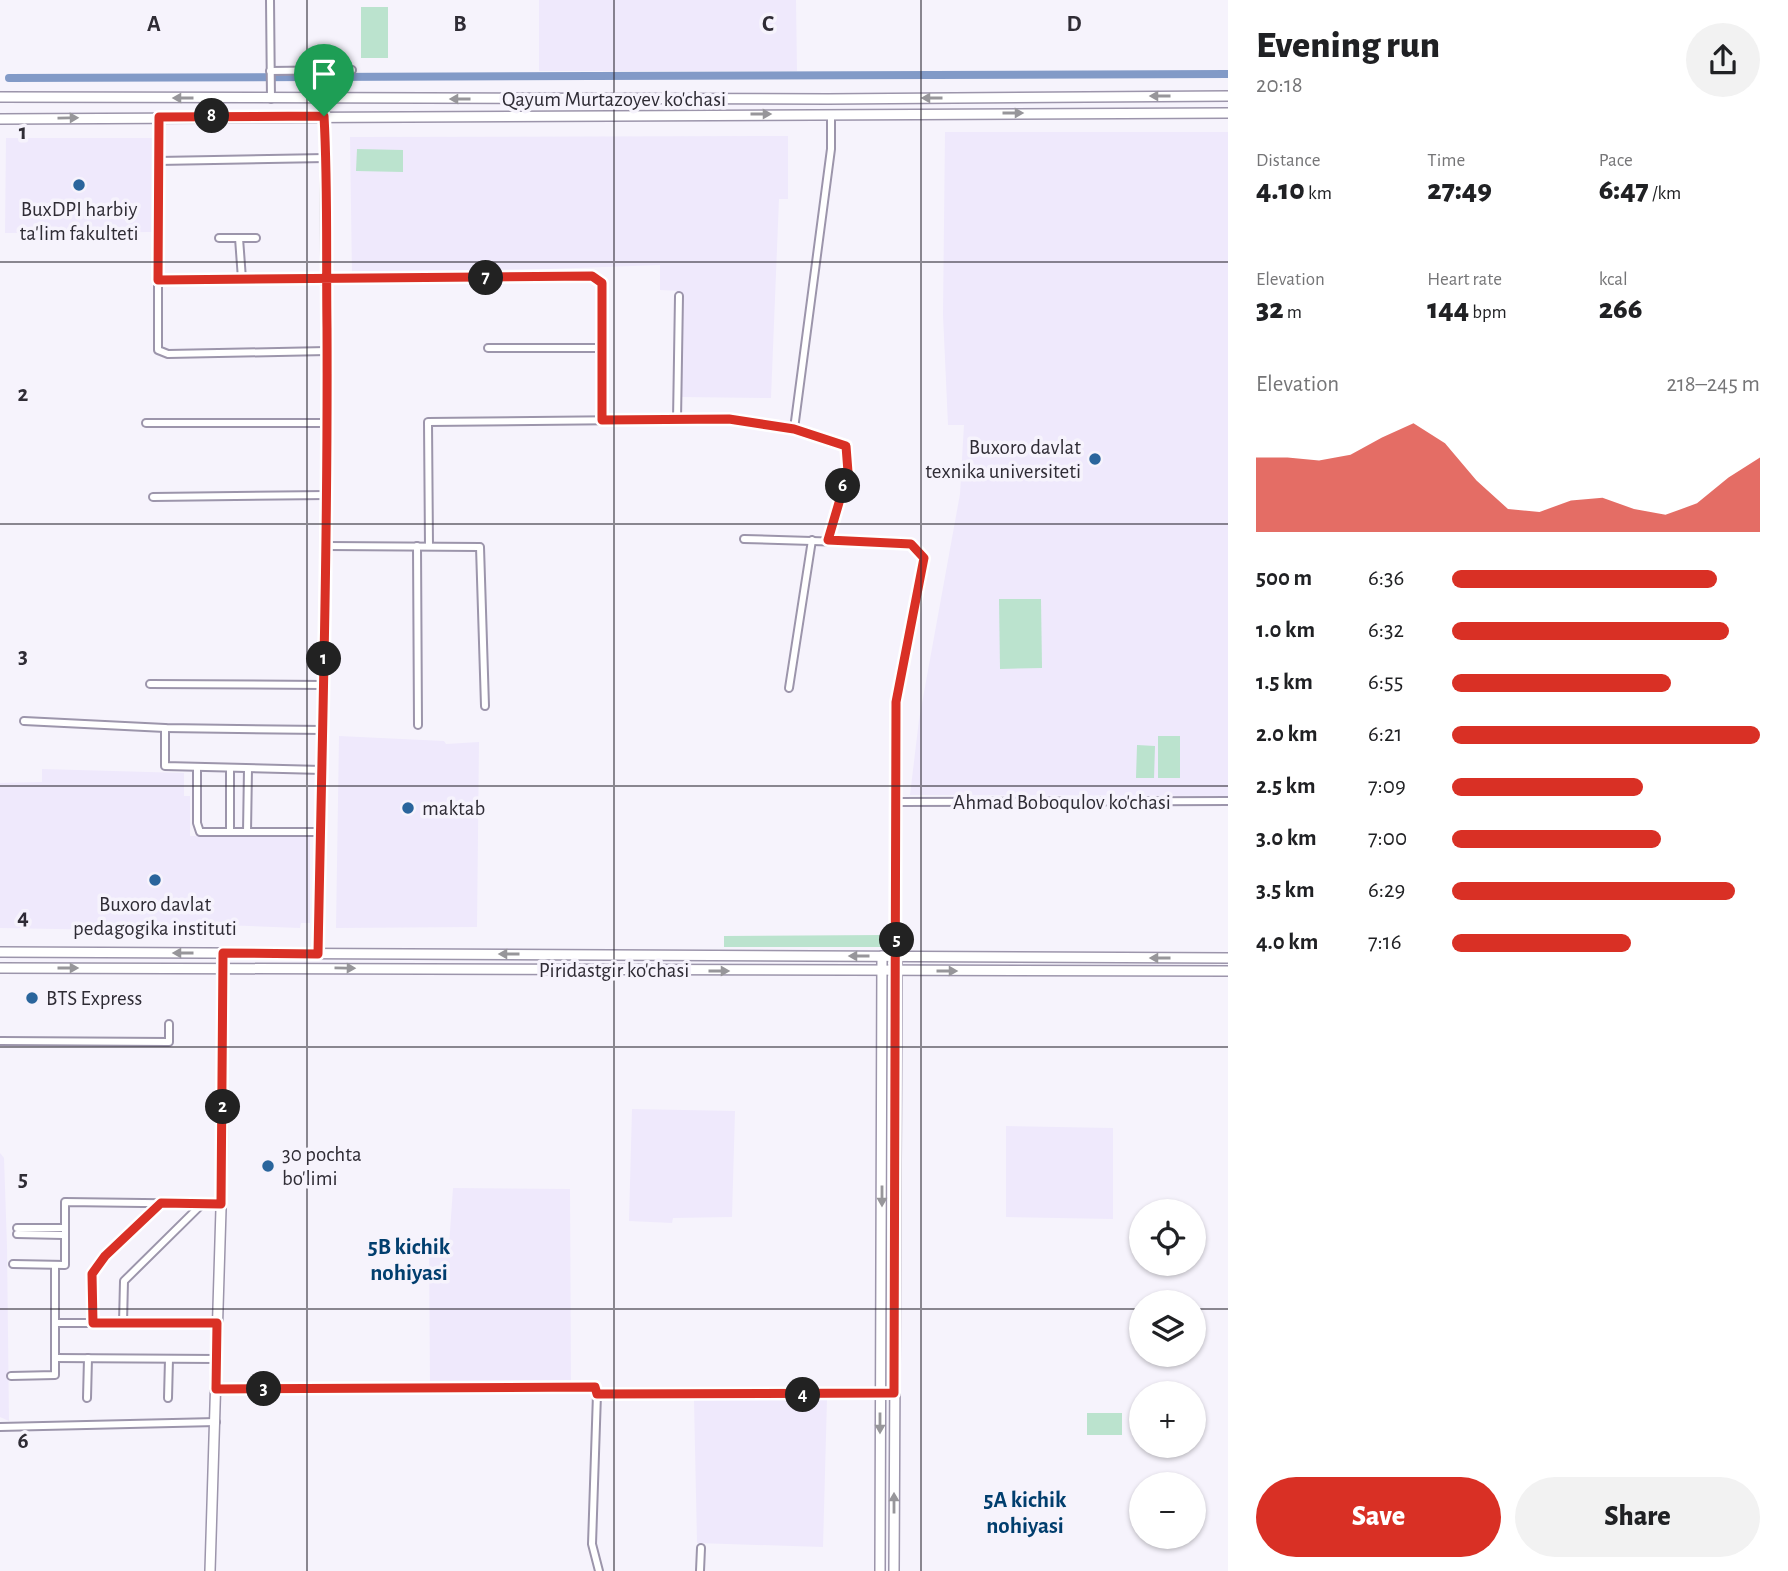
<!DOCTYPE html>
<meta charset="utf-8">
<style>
:root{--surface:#fff;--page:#f2f2f2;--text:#202124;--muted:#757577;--accent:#d93025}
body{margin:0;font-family:"Alegreya Sans",sans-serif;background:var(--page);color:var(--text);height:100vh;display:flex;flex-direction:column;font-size:26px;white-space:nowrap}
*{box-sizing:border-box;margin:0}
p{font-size:23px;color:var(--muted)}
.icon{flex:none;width:38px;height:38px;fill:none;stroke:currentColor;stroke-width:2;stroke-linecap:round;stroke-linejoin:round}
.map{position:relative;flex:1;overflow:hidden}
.panel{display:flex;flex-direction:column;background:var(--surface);width:560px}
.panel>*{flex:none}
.controls{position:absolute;left:1129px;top:1199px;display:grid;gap:14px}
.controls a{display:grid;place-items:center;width:77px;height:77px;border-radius:50%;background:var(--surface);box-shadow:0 2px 5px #0004;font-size:35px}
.pin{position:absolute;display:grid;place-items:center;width:60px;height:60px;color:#fff;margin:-72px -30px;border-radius:50% 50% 50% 0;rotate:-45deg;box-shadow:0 0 7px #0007}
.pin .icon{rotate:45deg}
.km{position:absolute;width:35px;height:35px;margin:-18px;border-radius:50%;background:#222;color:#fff;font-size:19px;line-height:35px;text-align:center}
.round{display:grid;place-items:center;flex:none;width:74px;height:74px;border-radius:37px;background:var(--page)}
.headline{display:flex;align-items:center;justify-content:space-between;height:119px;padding:0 28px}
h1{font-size:38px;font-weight:800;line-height:52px}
.figures{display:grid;grid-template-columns:repeat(3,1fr);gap:10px;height:119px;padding:7px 28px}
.figures div{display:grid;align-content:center}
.figures b{font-size:30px;font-weight:800}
.figures small{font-size:19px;font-weight:400}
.figures p{font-size:19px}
.chart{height:196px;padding:14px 28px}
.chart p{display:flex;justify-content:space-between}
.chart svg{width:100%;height:126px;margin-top:7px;fill:var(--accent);opacity:.7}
.action{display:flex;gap:14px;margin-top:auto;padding:14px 28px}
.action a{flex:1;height:80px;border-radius:42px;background:var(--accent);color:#fff;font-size:28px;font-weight:800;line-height:80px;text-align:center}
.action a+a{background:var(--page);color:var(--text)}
ul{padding:0 28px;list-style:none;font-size:23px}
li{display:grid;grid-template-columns:112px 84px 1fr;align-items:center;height:52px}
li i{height:18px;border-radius:9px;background:var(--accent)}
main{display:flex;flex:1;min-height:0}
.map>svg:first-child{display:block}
</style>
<main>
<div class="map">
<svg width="1228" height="1571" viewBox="0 0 1228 1571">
<rect width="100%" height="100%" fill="#f6f3fc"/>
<!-- built -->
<g fill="#efe9fc">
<path d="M539,0H796L797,71H539Z"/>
<path d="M945,132H1228V796L910,795L919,720L960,494L964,425H948L943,315Z"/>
<path d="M788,136V199H779L771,398L681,397L680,291L660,290V265L352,276L350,137Z"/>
<path d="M6,138H152V232L5,233Z"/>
<path d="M339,736L444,741L446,744L479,742L477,927L336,928Z"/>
<path d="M42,769L184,773V796H190V836L310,837V923H301L300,928L170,923L169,931L0,928V783L42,782Z"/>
<path d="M632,1109L735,1111L732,1217L673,1218L672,1223L629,1221Z"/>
<path d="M1006,1126L1113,1128V1219L1006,1217Z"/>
<path d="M0,1153L4,1158L7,1246L9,1421L0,1417Z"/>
<path d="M453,1188L570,1189L571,1385H430L429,1246H449Z"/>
<path d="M827,1399L823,1547L697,1543L694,1400Z"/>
</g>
<!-- green -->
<g fill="#bbe3ce">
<rect x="361" y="7" width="27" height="51"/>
<path d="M357,149L403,150V172L356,171Z"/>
<path d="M999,599H1041L1042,668L1000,669Z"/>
<rect x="1158" y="736" width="22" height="42"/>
<path d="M1137,745L1155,746L1154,778H1136Z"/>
<path d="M883,935L886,938L881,947H724V936Z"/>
<rect x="1087" y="1413" width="35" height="22"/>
</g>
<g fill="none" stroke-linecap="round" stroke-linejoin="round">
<!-- canal -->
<path stroke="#829ac7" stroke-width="8" d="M9,78L1228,74"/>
<!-- street casing -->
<g stroke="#9c95ab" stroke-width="10">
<g id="street">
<path d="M270,0L271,99"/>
<path d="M270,71L352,70"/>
<path d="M159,117L158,280L592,276L602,283V420"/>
<path d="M158,161L326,158"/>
<path d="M219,238H256"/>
<path d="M239,238L242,279"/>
<path d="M158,280V350L168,354L327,351"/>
<path d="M488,348H603"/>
<path d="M677,420L679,296"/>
<path d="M146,423H328"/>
<path d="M794,429L831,149V114"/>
<path d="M153,497L327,495"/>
<path d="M744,539L911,544L924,558L896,702L897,956"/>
<path d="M327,546L480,547L485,706"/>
<path d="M417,546L418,725"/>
<path d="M429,546L428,422L729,419L794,429L846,446L848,472L828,540"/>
<path d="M150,684L324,685"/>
<path d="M789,688L812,540"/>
<path d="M24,721L165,728L323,730"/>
<path d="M165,728V766L322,770"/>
<path d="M197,768V823L200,832H321"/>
<path d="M230,769V832"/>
<path d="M896,802L1228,801"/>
<path d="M247,832L248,769"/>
<path d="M318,954L327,546L324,116"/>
<path d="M0,1041L169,1042V1024"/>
<path d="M17,1228H64"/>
<path d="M17,1234L63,1235"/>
<path d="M13,1264L65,1265V1202L221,1204"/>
<path d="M55,1323H217"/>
<path d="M93,1323L92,1274L105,1256L161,1203"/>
<path d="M123,1323L124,1281L202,1204"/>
<path d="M55,1358L217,1359"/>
<path d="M11,1376L55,1375V1265"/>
<path d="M216,1389L595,1387L597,1394L894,1393"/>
<path d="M597,1394L592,1544L599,1571"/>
<path d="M87,1398L88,1358"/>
<path d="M168,1398L169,1359"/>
<path d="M0,1427L216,1422"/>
<path d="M700,1571L701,1548"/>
</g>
</g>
<!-- secondary casing -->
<g stroke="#9c95ab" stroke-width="12">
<g id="secondary">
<path d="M0,97L828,99L1228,96"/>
<path d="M0,119L1228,113"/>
<path d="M0,952L1228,958"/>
<path d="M0,968L1228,971"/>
<path d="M210,1571L222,1176L223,953"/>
<path d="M880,1571L882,956"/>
<path d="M894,1571L897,956"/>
</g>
</g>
<!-- street -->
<use href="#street" stroke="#fff" stroke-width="6"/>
<!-- secondary -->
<use href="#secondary" stroke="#fff" stroke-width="9"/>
</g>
<!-- one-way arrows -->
<defs><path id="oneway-solid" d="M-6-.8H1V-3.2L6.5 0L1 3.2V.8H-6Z" transform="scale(1.75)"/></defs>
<g fill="#97969a">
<use href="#oneway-solid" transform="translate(1160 96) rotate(180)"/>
<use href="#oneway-solid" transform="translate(183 98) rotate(-180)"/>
<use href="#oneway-solid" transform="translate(932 98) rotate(180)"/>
<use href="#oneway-solid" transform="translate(460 99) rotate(180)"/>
<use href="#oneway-solid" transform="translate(1013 113)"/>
<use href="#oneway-solid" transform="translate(761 114)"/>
<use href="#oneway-solid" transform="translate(68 118) rotate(-1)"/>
<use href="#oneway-solid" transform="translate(183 953) rotate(-180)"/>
<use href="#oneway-solid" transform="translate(509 954) rotate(-180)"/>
<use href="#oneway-solid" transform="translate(859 956) rotate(-180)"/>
<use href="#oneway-solid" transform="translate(1160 958) rotate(-180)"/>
<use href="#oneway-solid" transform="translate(68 968)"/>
<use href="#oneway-solid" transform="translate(345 968) rotate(1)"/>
<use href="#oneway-solid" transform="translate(719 971)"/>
<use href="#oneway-solid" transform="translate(947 971)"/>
<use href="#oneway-solid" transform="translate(882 1196) rotate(90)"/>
<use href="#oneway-solid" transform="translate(880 1423) rotate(90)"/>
<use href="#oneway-solid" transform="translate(894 1503) rotate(-90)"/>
</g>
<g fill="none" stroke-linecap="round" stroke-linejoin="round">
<!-- route casing -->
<g stroke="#fff" stroke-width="14">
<path id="route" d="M324,116C328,186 326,257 327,328C328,537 322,745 318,954L223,953L221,1204L161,1203L105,1256L92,1274L93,1323H217L216,1389L595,1387L597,1394L894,1393L896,702L924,558L911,544L828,540L848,472L846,446L794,429L729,419L602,420V283L592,276L158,280L159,117L324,116"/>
</g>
<!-- route -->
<use href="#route" stroke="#d93025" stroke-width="9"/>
</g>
<!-- grid -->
<path fill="none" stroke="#2f2c35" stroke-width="2" stroke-opacity="0.55" d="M307,0V1571M614,0V1571M921,0V1571M0,262H1228M0,524H1228M0,786H1228M0,1047H1228M0,1309H1141M1194,1309H1228"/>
<!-- markers -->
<g fill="#2a659c" stroke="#f6f3fc" stroke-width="2.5">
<circle cx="79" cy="185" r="7"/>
<circle cx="1095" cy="459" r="7"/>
<circle cx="408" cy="808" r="7"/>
<circle cx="155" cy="880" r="7"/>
<circle cx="32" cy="998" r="7"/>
<circle cx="268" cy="1166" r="7"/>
</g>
<g text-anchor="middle" stroke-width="7" stroke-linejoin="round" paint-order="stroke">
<!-- street labels -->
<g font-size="21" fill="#2f2c35" stroke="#f6f3fc">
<text x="614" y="106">Qayum Murtazoyev ko'chasi</text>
<text x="1062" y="809">Ahmad Boboqulov ko'chasi</text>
<text x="614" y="977">Piridastgir ko'chasi</text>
</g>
<!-- poi labels -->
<g font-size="21" fill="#2f2c35" stroke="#f6f3fc" text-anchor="start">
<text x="79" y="216" text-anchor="middle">BuxDPI harbiy<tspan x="79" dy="24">ta'lim fakulteti</tspan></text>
<text x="1081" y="454" text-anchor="end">Buxoro davlat<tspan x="1081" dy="24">texnika universiteti</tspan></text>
<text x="422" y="815">maktab</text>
<text x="155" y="911" text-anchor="middle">Buxoro davlat<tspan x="155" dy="24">pedagogika instituti</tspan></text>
<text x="46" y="1005">BTS Express</text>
<text x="282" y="1161">30 pochta<tspan x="282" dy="24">bo'limi</tspan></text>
</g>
<!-- neighbourhood labels -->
<g font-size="23" font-weight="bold" fill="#013e6e" stroke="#f6f3fc">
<text x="409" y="1254">5B kichik<tspan x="409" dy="26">nohiyasi</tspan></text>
<text x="1025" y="1507">5A kichik<tspan x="1025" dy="26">nohiyasi</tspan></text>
</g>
</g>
<g font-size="23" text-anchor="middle" font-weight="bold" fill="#2f2c35" stroke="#f6f3fc" stroke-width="7" stroke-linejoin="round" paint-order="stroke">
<text x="154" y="31">A</text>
<text x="460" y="31">B</text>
<text x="768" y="31">C</text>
<text x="1074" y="31">D</text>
<text x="23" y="139">1</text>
<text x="23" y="401">2</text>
<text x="23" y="663">3</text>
<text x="23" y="924">4</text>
<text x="23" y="1186">5</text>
<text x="23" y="1448">6</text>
</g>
</svg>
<div class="controls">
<a><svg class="icon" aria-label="locate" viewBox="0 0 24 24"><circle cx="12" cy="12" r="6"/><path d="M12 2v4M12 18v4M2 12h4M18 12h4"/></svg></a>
<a><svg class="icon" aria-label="layers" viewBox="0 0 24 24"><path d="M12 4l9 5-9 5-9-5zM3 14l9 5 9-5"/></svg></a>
<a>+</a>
<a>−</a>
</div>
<div class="pin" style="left:324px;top:116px;background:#1e9e55"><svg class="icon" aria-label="arrive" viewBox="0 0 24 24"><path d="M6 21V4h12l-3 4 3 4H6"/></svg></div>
<b class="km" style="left:324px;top:659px">1</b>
<b class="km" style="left:223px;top:1107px">2</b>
<b class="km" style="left:264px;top:1389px">3</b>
<b class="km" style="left:803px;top:1395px">4</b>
<b class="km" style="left:897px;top:940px">5</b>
<b class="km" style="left:843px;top:486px">6</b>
<b class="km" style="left:486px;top:278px">7</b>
<b class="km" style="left:212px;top:116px">8</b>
</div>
<section class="panel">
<div class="headline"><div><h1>Evening run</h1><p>20:18</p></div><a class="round"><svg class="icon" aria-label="share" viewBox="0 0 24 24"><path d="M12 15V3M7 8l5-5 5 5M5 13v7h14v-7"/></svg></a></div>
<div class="figures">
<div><p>Distance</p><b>4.10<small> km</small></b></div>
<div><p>Time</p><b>27:49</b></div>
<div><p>Pace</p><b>6:47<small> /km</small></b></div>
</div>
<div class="figures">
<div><p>Elevation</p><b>32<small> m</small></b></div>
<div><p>Heart rate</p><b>144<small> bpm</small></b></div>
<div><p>kcal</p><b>266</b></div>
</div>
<div class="chart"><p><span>Elevation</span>218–245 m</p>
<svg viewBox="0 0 160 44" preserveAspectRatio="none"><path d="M0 44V18L10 18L20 19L30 17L40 11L50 6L60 13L70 26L80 36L90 37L100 33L110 32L120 36L130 38L140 34L150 25L160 18V44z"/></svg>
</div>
<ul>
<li><b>500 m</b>6:36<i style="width:86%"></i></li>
<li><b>1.0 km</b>6:32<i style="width:90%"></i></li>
<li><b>1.5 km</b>6:55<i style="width:71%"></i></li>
<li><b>2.0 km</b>6:21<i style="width:100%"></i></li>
<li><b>2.5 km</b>7:09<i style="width:62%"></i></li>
<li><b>3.0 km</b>7:00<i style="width:68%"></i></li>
<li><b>3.5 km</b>6:29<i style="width:92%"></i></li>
<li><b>4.0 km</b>7:16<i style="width:58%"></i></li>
</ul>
<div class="action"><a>Save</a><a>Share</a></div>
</section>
</main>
